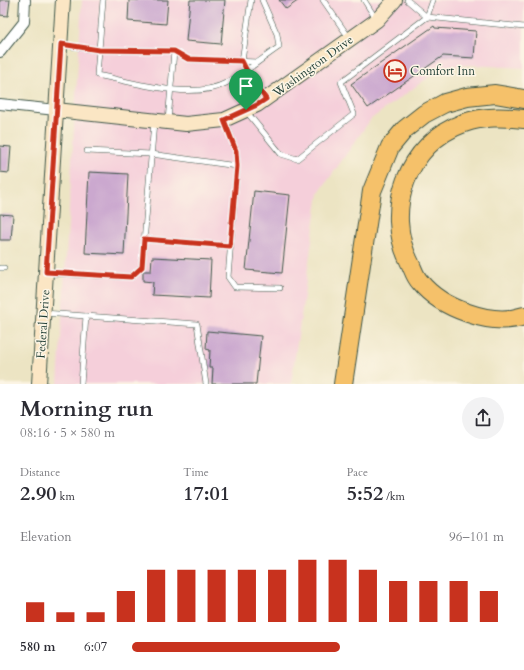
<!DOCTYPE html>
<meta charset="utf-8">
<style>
:root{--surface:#fff;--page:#f2f2f3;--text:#2b2b33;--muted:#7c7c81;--accent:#c8321e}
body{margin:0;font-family:Cardo,serif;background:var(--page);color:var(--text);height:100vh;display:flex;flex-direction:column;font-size:15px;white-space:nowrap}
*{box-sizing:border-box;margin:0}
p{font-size:13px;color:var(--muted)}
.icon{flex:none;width:22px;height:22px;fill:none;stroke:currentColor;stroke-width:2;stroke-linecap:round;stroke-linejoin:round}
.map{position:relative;height:384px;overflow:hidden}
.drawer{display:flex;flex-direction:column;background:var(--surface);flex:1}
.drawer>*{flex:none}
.pin{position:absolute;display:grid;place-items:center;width:34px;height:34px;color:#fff;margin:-41px -17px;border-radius:50% 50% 50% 0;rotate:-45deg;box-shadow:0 0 4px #0007}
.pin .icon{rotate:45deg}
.round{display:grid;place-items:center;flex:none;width:42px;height:42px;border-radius:21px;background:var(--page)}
.head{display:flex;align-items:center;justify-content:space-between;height:68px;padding:0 20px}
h1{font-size:22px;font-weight:700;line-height:30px}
.metrics{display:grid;grid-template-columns:repeat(3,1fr);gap:6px;height:68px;padding:4px 20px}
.metrics div{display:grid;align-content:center}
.metrics b{font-size:20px;font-weight:700}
.metrics small{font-size:11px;font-weight:400}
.metrics p{font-size:11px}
.chart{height:112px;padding:8px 20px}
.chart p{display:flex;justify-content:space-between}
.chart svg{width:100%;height:72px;margin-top:4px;stroke:var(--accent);stroke-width:6}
ul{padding:0 20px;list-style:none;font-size:13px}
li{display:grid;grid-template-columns:64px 48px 1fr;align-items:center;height:30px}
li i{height:10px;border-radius:5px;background:var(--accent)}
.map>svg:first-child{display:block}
</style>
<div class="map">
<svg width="524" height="384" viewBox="0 0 524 384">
<rect width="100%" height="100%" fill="#fcf5e5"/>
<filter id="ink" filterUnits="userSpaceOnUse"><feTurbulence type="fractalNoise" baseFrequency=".025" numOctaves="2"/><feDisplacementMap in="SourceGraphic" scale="8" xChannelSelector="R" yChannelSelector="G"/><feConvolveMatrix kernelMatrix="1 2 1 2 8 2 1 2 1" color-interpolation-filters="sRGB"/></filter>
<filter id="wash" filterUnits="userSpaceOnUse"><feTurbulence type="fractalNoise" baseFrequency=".012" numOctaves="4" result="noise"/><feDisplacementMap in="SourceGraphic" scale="16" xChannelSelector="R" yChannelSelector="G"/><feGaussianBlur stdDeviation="0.9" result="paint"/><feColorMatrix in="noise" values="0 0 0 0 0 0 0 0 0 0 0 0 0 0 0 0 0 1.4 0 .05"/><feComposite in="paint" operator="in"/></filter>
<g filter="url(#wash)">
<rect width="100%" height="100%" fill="#ece4c3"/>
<!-- built -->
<path fill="#f5cfda" d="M82,0H524V68L471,65L444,66L371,119L319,193L291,384H58Z"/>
<g id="blocks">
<!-- building -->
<g fill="#cba8cf">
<path d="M0,0H10L8,16L0,15Z"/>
<path d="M129,0H168L166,24L128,21Z"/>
<path d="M190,0H225L221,44L186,41Z"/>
<path d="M279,0H299L286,9Z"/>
<path d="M434,26L435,28L476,31L474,58L443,56L368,108L351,84Z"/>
<path d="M0,146L11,147L9,173L0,172Z"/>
<path d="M89,172L128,174L124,255L85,253Z"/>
<path d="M254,191L290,195L282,273L246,270Z"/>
<path d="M0,214L13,215L11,240H0Z"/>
<path d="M152,257L211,260L209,298L152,295L153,282L143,281V271H151Z"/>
<path d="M207,331L261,336L256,384H212L213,368H209L210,350L206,349Z"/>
</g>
</g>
</g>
<g filter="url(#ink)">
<use href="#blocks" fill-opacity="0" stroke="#3e5649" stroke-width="1"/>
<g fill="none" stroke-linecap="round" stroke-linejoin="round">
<!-- lane casing -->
<g stroke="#3e5649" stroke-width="6">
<g id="lane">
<path d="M103,0L97,75C131,82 193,101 226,83C244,74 261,59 279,47L277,34L262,0"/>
<path d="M251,0L242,61L249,75L265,98"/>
<path d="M323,0L350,39"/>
<path d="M364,0L376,19"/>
<path d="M407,0L427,17L433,0"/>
<path d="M62,45L99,50L174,51L188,59L257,62"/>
<path d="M246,111L281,154L297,159L354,114L341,82L427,17L524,27"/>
<path d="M168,121L174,51"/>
<path d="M225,121L236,151L237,166L228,277L235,287L280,288"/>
<path d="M87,151L151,154L237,166"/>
<path d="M144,239L230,246"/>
<path d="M0,268H4"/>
<path d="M47,273L131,277L142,267L154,122"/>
<path d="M44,313L197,324L206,384"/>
<path d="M81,384L86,316"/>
</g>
</g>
<!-- street casing -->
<g stroke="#3e5649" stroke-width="12">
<g id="street">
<path d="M0,52L24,22L25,0"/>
<path d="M0,104L56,110"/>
</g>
</g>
<!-- secondary casing -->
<g stroke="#3e5649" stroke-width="16">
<g id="secondary">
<path d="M56,110L186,124L224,120L257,105L377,20L395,0"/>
<path d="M39,384L63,0"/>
</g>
</g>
<!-- highway casing -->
<g stroke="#3e5649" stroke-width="20">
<g id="highway">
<path d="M524,119C503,117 484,116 464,123C407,143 383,211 410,263C413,269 415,277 420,282C432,297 450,307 468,313C485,319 506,322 524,316"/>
<path d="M343,384L372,191L390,147L405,129L424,114L445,103L467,97L495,94L524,99"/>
</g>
</g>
<!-- lane -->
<use href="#lane" stroke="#fff" stroke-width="5"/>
<!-- street -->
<use href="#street" stroke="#fff" stroke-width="10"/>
<!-- secondary -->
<use href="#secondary" stroke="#fbe6c4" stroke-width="14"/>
<!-- highway -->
<use href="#highway" stroke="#f5c16b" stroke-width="18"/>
</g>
</g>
<g fill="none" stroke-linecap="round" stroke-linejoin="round" filter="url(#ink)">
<!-- route casing -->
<g stroke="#fff" stroke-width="8">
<path id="route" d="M61,44L99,50L174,51L188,59L242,61L249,75L266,99L257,105L224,120L236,151L237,166L230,246L144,239L142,267L131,277L46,272Z"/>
</g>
<!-- route -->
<use href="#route" stroke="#c8321e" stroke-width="5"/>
</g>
<!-- icons -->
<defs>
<g id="hotel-ring" transform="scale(1.15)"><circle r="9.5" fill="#fcf5e5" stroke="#c8321e" stroke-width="1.5"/><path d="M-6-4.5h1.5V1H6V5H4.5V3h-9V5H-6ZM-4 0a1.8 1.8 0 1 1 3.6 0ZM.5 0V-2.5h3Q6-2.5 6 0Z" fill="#c8321e"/></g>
</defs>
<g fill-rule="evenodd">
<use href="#hotel-ring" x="395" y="71"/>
</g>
<g text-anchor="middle" stroke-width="3" stroke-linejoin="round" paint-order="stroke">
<!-- street labels -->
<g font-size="12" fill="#1f3d34" stroke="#fcf5e5">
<text transform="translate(313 66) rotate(-36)" y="4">Washington Drive</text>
<text transform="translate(43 324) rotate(-86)" y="4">Federal Drive</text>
</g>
<!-- poi labels -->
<g font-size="12" fill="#1f3d34" stroke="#fcf5e5" text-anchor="start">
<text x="410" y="75">Comfort Inn</text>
</g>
</g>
</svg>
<div class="pin" style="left:246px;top:110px;background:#1e9e55"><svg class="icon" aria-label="arrive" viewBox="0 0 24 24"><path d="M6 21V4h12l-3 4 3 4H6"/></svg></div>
</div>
<section class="drawer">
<div class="head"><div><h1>Morning run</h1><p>08:16 · 5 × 580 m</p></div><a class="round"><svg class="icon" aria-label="share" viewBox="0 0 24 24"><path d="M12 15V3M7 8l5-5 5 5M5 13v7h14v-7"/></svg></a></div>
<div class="metrics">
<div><p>Distance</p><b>2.90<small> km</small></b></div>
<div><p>Time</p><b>17:01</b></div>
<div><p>Pace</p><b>5:52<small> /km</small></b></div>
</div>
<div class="chart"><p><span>Elevation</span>96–101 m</p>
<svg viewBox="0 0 160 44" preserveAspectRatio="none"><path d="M5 44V32M15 44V38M25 44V38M35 44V25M45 44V12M55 44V12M65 44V12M75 44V12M85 44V12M95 44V6M105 44V6M115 44V12M125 44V19M135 44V19M145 44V19M155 44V25"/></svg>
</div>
<ul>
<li><b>580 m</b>6:07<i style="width:56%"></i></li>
</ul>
</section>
